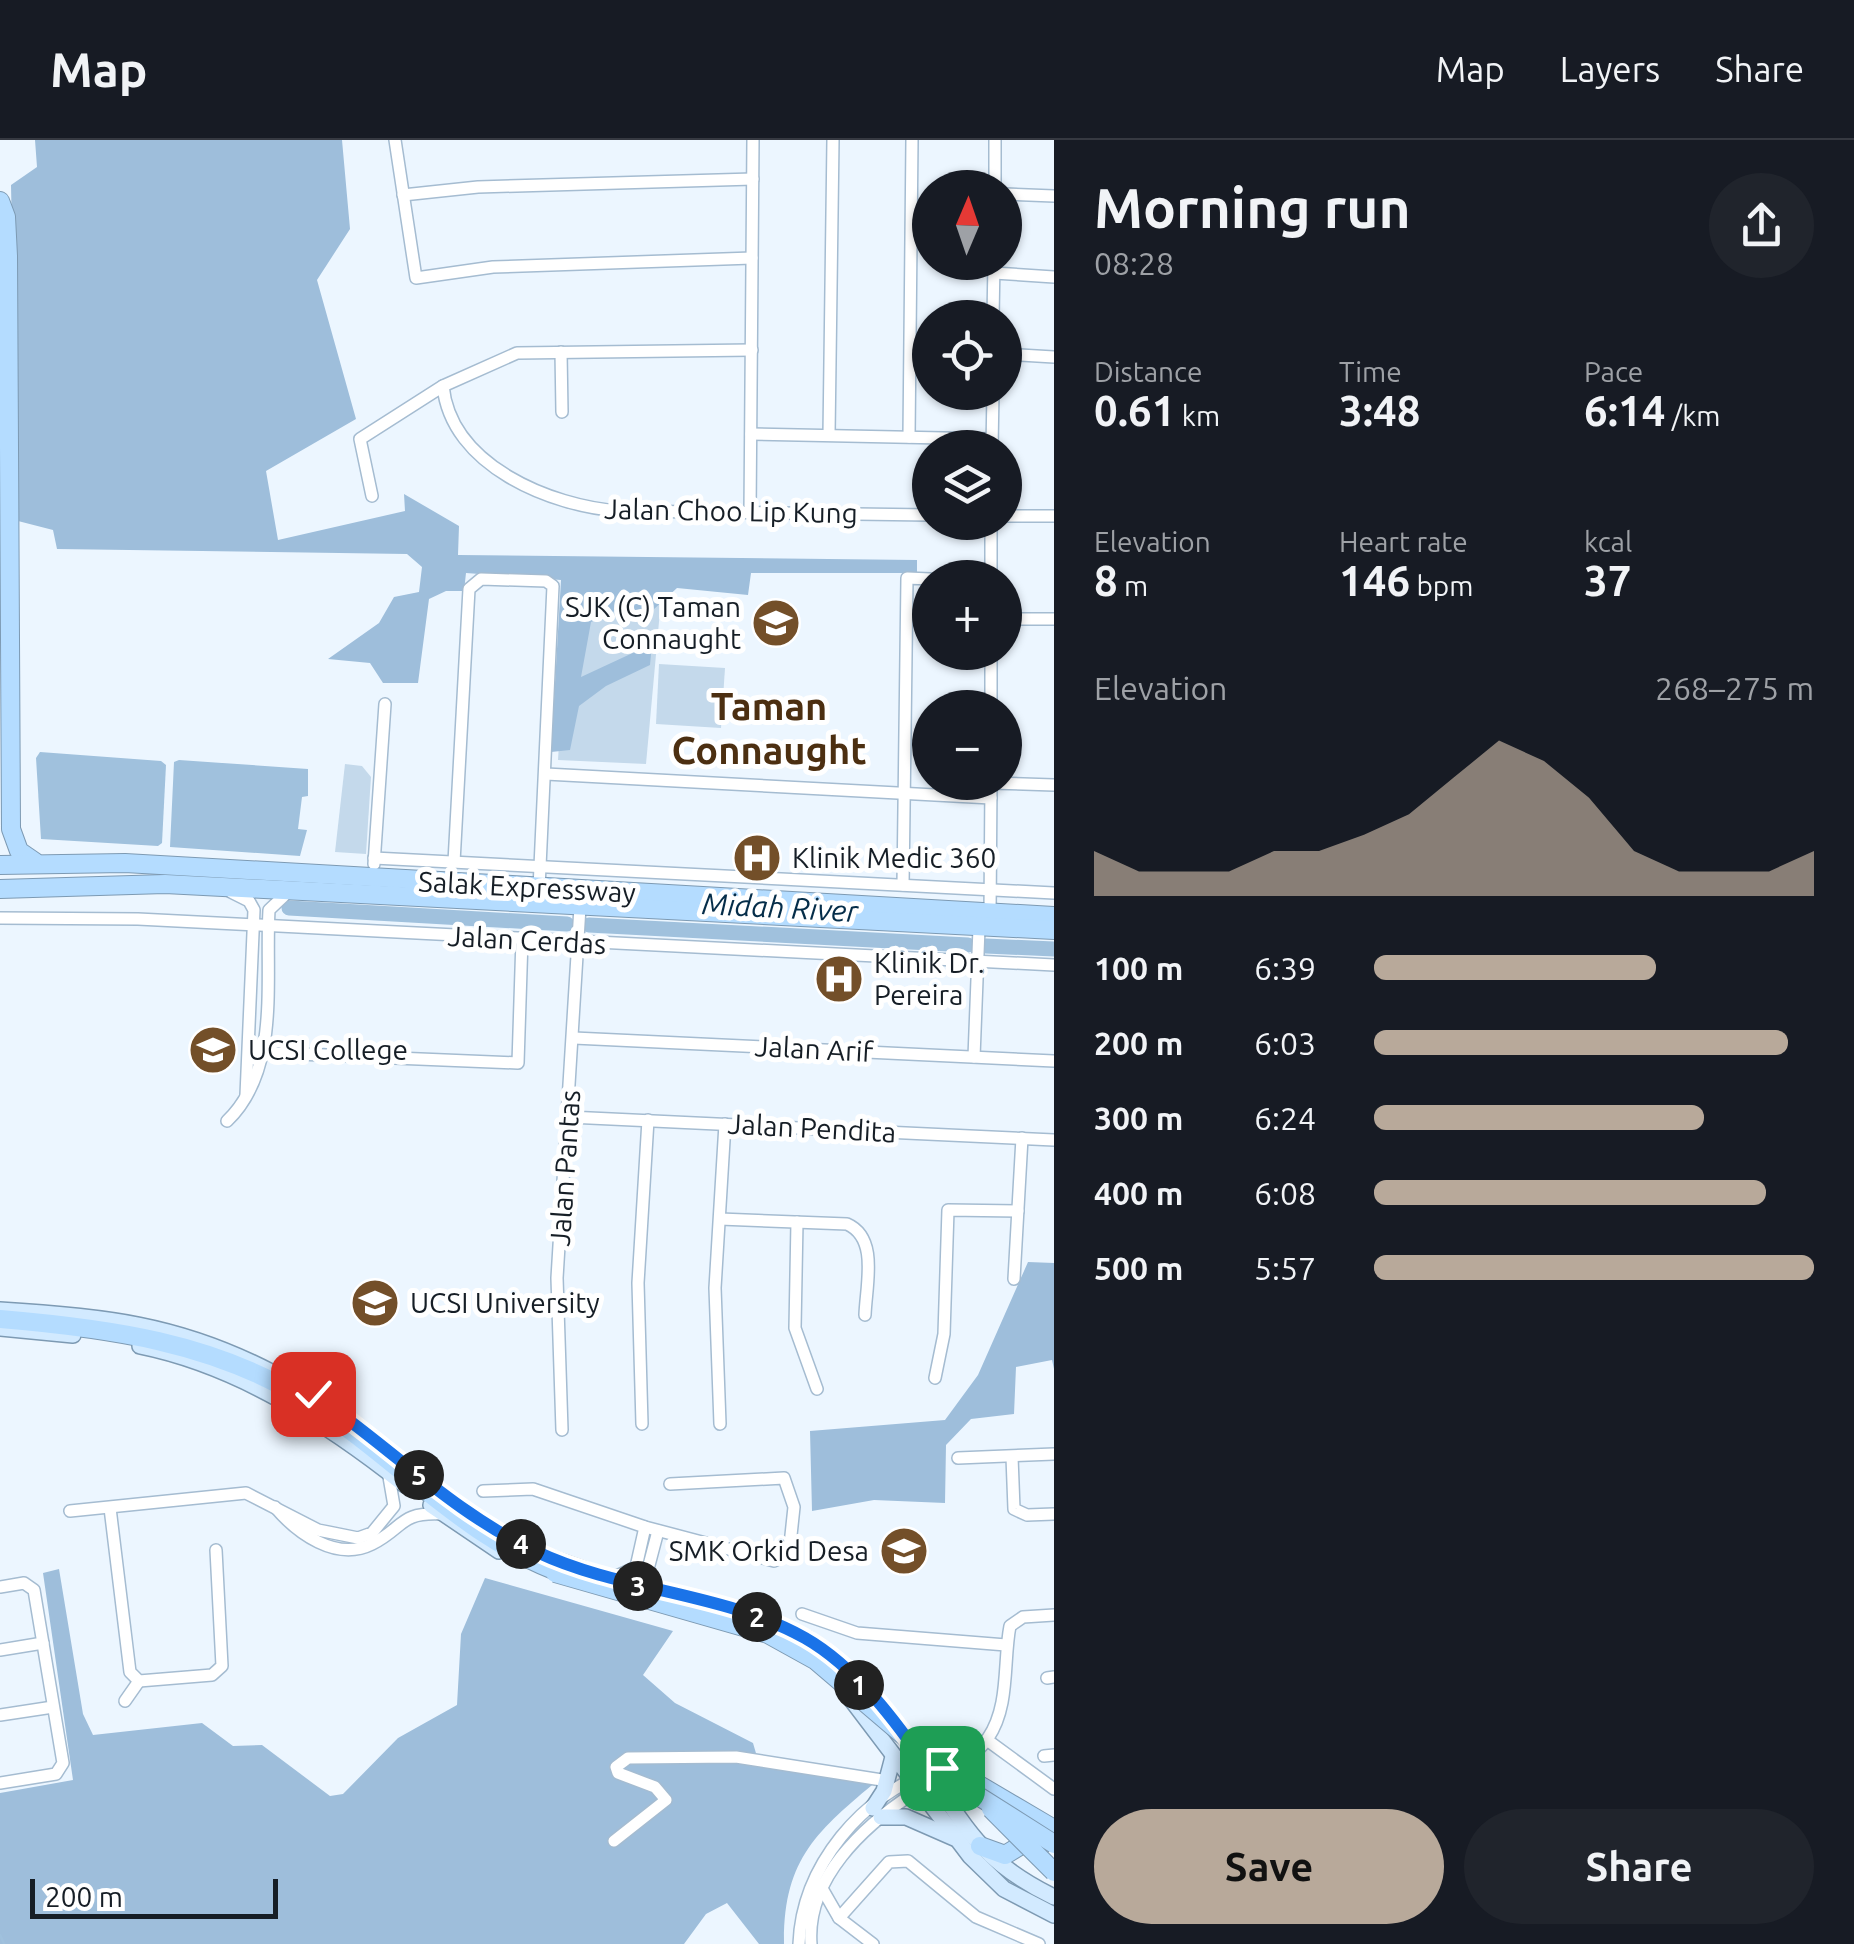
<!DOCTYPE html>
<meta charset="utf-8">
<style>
:root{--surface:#171b24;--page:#20242c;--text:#f1f3f6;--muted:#9ea1a6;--line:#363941;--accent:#b8a99a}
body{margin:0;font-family:Ubuntu,sans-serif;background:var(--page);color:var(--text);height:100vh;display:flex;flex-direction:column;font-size:38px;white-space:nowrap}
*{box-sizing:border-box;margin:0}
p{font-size:32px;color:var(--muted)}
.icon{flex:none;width:55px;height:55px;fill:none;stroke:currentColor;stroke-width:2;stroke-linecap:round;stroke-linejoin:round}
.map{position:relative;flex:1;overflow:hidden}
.sheet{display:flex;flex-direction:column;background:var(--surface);width:800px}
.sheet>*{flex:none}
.needle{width:65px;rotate:2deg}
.fabs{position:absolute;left:912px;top:30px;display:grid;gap:20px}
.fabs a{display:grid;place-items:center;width:110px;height:110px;border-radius:50%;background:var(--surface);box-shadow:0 2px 8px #0004;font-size:50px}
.scale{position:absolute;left:30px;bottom:25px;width:248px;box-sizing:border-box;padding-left:10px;border:5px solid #161e26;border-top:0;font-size:28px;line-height:35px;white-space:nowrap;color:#161e26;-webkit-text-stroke:8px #fff;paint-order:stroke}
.pin{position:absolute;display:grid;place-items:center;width:85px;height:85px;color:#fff;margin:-42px;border-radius:20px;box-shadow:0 5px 15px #0006}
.km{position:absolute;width:50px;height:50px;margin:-25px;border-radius:50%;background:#222;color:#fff;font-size:28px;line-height:50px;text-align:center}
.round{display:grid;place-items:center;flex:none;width:105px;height:105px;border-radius:52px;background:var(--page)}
.summary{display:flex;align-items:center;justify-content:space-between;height:170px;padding:0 40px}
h1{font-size:55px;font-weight:600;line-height:75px}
.metrics{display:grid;grid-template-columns:repeat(3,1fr);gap:15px;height:170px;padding:10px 40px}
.metrics div{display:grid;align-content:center}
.metrics b{font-size:42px;font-weight:600}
.metrics small{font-size:28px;font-weight:400}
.metrics p{font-size:28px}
.chart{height:280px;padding:20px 40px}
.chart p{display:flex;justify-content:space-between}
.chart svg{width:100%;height:180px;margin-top:10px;fill:var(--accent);opacity:.7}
.action{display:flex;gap:20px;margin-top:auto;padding:20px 40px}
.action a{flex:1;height:115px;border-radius:60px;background:var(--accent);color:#111;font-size:40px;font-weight:600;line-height:115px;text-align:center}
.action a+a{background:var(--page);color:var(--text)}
ul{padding:0 40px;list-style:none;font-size:32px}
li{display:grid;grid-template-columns:160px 120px 1fr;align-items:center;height:75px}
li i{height:25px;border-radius:12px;background:var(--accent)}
header{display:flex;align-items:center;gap:60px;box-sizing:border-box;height:140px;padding:0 50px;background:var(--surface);border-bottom:2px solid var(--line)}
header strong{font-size:48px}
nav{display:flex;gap:55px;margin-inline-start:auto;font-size:35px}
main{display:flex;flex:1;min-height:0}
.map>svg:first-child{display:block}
</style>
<header>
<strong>Map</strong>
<nav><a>Map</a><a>Layers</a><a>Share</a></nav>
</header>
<main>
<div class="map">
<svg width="1054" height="1804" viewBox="0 0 1054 1804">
<rect width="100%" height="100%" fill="#ecf6ff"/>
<!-- green -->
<g fill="#c4d9eb">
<path d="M663,438L646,624L558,620L569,445Z"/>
<path d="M659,524L725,528L721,588L656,584Z"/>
<path d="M345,624L362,626L371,637L366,714L335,712Z"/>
</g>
<!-- forest -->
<g fill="#9ebedb">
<path d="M35,0H342L350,89L317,140L356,279L266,331L278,400L405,371L404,354L459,386L458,415L917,420V433H751L748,455L677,448L653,470H617L591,482L581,537L652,504L650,525L606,546L579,566L570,610L551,612L561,440L466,433L464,451H446L429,459L418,543H383L370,523L328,519L379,483L394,457L419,452L422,427L407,414L57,409L53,390L18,381L11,45L37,27Z"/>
<path d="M1028,1122L1054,1123V1229L1052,1220L1016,1227L1014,1274L971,1279L946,1305L945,1363L874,1360L812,1371L810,1291L945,1280L978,1235Z"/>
<path d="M59,1429L83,1574L93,1595L202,1583L233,1606L262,1605L330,1656L343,1654L398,1598L457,1565L461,1494L485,1438L673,1491L643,1535L675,1563L753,1603L760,1627L878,1640C817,1691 783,1719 784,1804H759L727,1763L706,1774L684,1804H0V1653L73,1640L43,1433Z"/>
</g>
<!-- water -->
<g fill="#a0c1dd">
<path d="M40,612L161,621L166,625L162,703L158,706L41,699L36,618Z"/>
<path d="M179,620L308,629V656L302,657L298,689L307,690L300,716L170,707L174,622Z"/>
</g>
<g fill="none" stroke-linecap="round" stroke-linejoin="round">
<!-- stream -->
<g stroke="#a0c1dd" stroke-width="2.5">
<path d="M101,1773L107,1776"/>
<path d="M0,1795L4,1804"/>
</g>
<!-- river -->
<g stroke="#a0c1dd" stroke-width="15">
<path d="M289,768L567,784"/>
<path d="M589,785L968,805"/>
<path d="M986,806L1054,809"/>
</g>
<!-- minor casing -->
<g stroke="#a5bcd1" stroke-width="14">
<g id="minor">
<path d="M395,0L416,138L493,127L752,118"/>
<path d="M995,48V0"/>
<path d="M1005,54L1054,56"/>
<path d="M403,55L478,47L753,39"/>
<path d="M994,133L1054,137"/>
<path d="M993,178L994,122"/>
<path d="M561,212L562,272"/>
<path d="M1005,214L1054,217"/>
<path d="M443,246L517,213L752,210"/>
<path d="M751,294L992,299"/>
<path d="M829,295L833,0"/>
<path d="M909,297L912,0"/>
<path d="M992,308L993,252"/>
<path d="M372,356L360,299L443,246C451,326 551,366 619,371L930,375"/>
<path d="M750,373L753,0"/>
<path d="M1005,376H1054"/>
<path d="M991,438V382"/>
<path d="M1005,479H1054"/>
<path d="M991,568V512"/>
<path d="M546,634L991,658"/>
<path d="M991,643L1054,645"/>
<path d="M374,718L1054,753"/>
<path d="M454,722L469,449L481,439L546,441L553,446L539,748"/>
<path d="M374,724L385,564"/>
<path d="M903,745L907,438L930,439"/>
<path d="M231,752L249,761L254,770L246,955"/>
<path d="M990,774L991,642"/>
<path d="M0,778L138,779L1054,825"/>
<path d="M574,898L1054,921"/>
<path d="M251,912L518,923L522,799"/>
<path d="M974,917L979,788"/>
<path d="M569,977L1054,1000"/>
<path d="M227,981C281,929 265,840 269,770L287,753"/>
<path d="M720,1079L847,1084C879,1098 866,1145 865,1175"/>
<path d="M797,1082L795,1188L817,1249"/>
<path d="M1014,1139L1022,998"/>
<path d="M935,1238L944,1194L948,1070L1018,1071"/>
<path d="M642,1284L638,1143L648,980"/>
<path d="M720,1284L715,1148L725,984"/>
<path d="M562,1290L557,1138L580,767"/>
<path d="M1012,1317L1014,1369L1027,1375L1054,1374"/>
<path d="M958,1318L1054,1314"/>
<path d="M483,1351L533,1349L645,1387L774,1421L789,1414L794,1367L784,1338L670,1344"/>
<path d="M275,1367C297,1393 336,1422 372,1404C404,1388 399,1372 441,1374"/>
<path d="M110,1368L130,1532L139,1541L212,1535L222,1526L216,1410"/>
<path d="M70,1371L246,1353L318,1390L358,1398L372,1393L394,1366L388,1331"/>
<path d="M612,1438L636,1427L645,1387"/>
<path d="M0,1447L24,1443L34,1450L63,1623L56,1634L0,1643"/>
<path d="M658,1450L648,1429L658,1391"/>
<path d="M802,1474L857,1493L1006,1505"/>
<path d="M0,1510L43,1503"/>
<path d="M1047,1538L1054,1537"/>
<path d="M125,1561L139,1541"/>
<path d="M0,1575L53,1567"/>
<path d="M987,1600L1054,1649"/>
<path d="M1044,1616L1054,1615"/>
<path d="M614,1701L666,1660L655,1647L618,1633L616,1627L628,1618L736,1617L888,1641"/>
<path d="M820,1745L839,1778L873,1804"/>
<path d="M839,1778L889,1722L908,1721L976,1777L1039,1804"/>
<path d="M799,1804C802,1726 862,1655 936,1629"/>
<path d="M811,1804C806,1739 863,1686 914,1653C940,1637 970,1624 988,1598C1010,1566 1003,1522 1010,1486L1023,1477L1054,1475"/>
</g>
</g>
<!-- major casing -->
<g stroke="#7d9ab3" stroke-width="18">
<g id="major">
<path d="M0,1170C102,1176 179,1184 271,1232"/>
<path d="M0,1188L73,1195"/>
<path d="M140,1206C239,1226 328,1284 405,1345"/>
<path d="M431,1365L499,1411"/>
<path d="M497,1392L540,1414L608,1438L767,1480L808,1499L883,1568"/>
<path d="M851,1559L970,1716L1004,1749L1054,1775"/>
<path d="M915,1610C962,1680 974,1718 1054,1757"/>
<path d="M928,1614L966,1620"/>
<path d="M873,1668L884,1651L893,1617"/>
<path d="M881,1677H906L954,1698"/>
</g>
</g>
<!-- highway casing -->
<g stroke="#7d9ab3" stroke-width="20">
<g id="highway">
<path d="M0,61L6,77L8,116L11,689L19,711L35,722"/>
<path d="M0,725L125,723L1054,776"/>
<path d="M0,749L165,744L1054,790"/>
<path d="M0,1179C107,1188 213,1202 306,1260C398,1317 463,1400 570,1436"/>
<path d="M969,1639L1054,1689"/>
<path d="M980,1706L1005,1715L1036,1696"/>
</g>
</g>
<!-- minor -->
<use href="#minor" stroke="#fff" stroke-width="11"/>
<!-- major -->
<use href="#major" stroke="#d2eaff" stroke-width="15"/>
<!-- highway -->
<use href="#highway" stroke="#b4dcff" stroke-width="18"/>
<!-- highway-bridge casing -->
<g stroke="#7d9ab3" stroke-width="20" stroke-linecap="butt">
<g id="highway-bridge">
<path d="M555,1433L768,1494L815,1520L964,1647L1054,1704"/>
<path d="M991,1669L1054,1732"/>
</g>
</g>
<!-- highway-bridge -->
<use href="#highway-bridge" stroke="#b4dcff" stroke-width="18"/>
</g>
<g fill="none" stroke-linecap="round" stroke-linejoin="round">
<!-- route casing -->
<g stroke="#fff" stroke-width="20">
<path id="route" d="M313,1254C389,1306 453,1373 537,1412C622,1452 723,1452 805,1498C856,1527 898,1584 930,1631L942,1628"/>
</g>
<!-- route -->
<use href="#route" stroke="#1a73e8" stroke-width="12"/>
</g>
<!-- icons -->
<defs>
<g id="school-disc" transform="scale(2.5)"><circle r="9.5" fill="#734f29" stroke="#fff"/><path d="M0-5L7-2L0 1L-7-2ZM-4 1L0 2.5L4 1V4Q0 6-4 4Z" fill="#fff"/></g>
<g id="hospital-disc" transform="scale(2.5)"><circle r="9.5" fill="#734f29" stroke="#fff"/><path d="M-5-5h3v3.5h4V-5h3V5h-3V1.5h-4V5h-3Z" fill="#fff"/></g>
<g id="university-disc" transform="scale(2.5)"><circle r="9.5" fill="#734f29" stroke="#fff"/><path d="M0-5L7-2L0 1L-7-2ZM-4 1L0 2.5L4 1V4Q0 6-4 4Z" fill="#fff"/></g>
</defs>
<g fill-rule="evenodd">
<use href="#school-disc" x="776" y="483"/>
<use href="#hospital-disc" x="757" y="718"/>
<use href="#hospital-disc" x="839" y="839"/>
<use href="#university-disc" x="213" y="910"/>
<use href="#university-disc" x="375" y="1163"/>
<use href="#school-disc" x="904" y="1411"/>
</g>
<g text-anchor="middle" stroke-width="10" stroke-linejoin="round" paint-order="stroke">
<!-- street labels -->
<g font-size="28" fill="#161e26" stroke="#fff">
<text transform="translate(731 371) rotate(1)" y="10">Jalan Choo Lip Kung</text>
<text transform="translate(527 747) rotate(3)" y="10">Salak Expressway</text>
<text transform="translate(527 800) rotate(3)" y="10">Jalan Cerdas</text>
<text transform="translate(814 909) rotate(3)" y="10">Jalan Arif</text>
<text transform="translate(812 988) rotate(3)" y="10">Jalan Pendita</text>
<text transform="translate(565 1028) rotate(-86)" y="10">Jalan Pantas</text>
</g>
<!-- poi labels -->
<g font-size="28" fill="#161e26" stroke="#fff" text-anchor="start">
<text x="741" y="477" text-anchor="end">SJK (C) Taman<tspan x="741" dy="32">Connaught</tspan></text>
<text x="792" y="728">Klinik Medic 360</text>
<text x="874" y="833">Klinik Dr.<tspan x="874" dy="32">Pereira</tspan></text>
<text x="248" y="920">UCSI College</text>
<text x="410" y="1173">UCSI University</text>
<text x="869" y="1421" text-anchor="end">SMK Orkid Desa</text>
</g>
<!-- water labels -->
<g font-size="30" font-style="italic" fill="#052d49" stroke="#fff">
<text transform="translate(780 768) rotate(3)" y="10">Midah River</text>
</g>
<!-- district labels -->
<g font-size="38" font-weight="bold" fill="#4c2f11" stroke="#fff">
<text x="769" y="580">Taman<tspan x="769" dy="44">Connaught</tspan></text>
</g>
</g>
</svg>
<div class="fabs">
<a><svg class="needle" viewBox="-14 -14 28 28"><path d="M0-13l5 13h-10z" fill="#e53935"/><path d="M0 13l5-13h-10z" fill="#9ea1a6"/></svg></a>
<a><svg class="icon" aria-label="locate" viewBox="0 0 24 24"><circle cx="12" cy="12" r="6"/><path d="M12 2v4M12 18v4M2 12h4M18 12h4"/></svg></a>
<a><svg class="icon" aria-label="layers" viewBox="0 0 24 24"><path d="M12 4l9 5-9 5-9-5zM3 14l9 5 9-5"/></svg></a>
<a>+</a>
<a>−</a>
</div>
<div class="scale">200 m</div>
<div class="pin" style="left:942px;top:1628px;background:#1e9e55"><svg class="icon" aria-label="arrive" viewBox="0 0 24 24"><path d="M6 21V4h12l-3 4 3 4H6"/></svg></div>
<div class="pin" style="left:313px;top:1254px;background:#d93025"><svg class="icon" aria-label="check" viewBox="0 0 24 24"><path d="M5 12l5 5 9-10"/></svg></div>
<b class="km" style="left:859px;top:1545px">1</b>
<b class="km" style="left:757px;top:1477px">2</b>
<b class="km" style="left:638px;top:1446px">3</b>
<b class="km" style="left:521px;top:1404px">4</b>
<b class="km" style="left:419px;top:1335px">5</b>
</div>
<section class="sheet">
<div class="summary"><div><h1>Morning run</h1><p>08:28</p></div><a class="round"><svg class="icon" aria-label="share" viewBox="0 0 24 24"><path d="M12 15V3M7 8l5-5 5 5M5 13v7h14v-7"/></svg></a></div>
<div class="metrics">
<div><p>Distance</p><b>0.61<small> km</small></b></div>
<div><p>Time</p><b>3:48</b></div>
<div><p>Pace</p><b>6:14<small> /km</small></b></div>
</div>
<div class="metrics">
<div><p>Elevation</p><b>8<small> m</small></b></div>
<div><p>Heart rate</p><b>146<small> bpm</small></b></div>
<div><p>kcal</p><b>37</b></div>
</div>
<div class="chart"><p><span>Elevation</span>268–275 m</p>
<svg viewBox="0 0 160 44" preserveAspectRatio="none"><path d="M0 44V33L10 38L20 38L30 38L40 33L50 33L60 29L70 24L80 15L90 6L100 11L110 20L120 33L130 38L140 38L150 38L160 33V44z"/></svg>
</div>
<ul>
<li><b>100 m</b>6:39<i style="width:64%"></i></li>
<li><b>200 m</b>6:03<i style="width:94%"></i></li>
<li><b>300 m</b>6:24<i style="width:75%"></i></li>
<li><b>400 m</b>6:08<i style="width:89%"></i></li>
<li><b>500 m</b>5:57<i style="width:100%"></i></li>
</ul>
<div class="action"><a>Save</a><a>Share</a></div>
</section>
</main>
